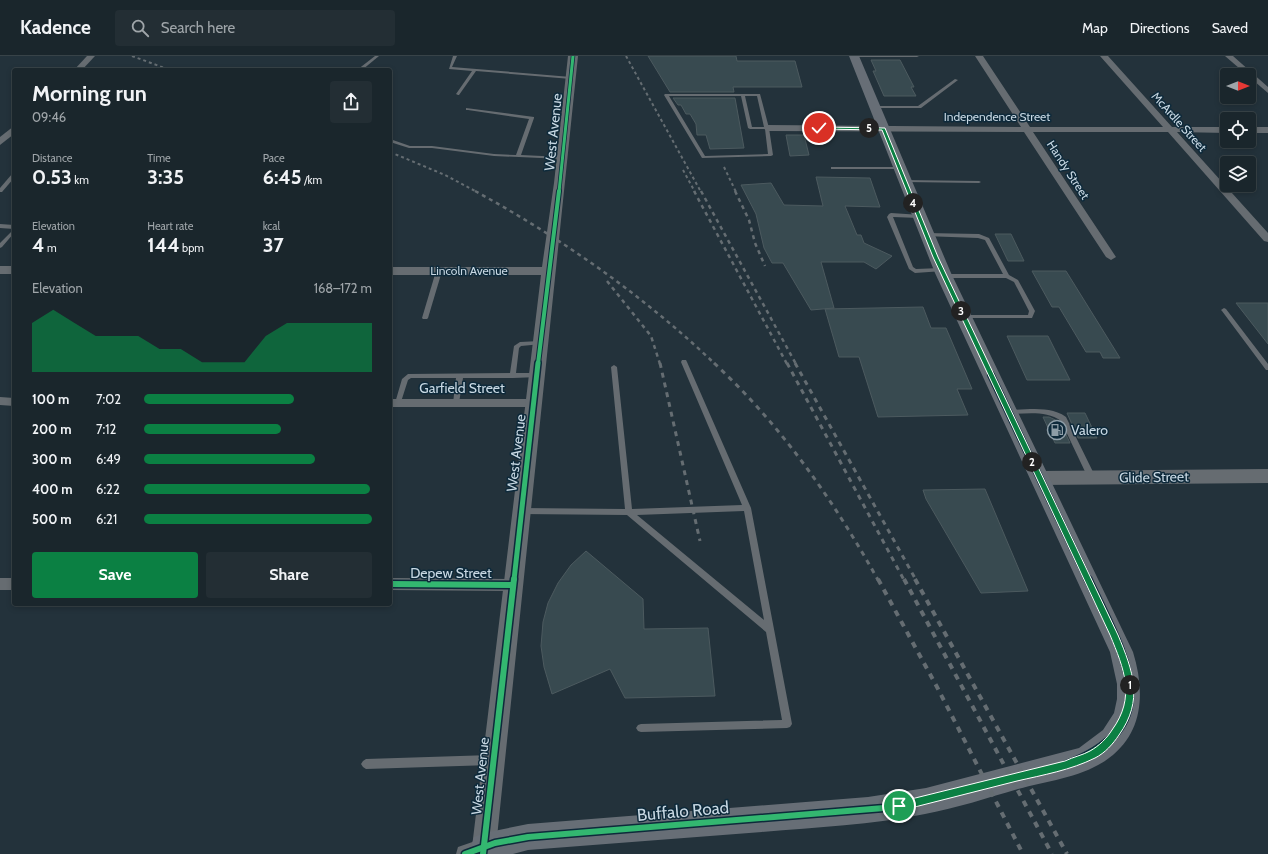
<!DOCTYPE html>
<meta charset="utf-8">
<style>
:root{--surface:#1a262c;--page:#232e34;--text:#f1f3f6;--muted:#9fa5a9;--line:#384348;--accent:#0b8043}
body{margin:0;font-family:Cabin,sans-serif;background:var(--page);color:var(--text);height:100vh;display:flex;flex-direction:column;font-size:15px;white-space:nowrap}
*{box-sizing:border-box;margin:0}
p{font-size:13px;color:var(--muted)}
.icon{flex:none;width:22px;height:22px;fill:none;stroke:currentColor;stroke-width:2;stroke-linecap:round;stroke-linejoin:round}
.map{position:relative;flex:1;overflow:hidden}
.side{position:absolute;left:12px;top:12px;width:380px;height:538px;display:flex;flex-direction:column;background:var(--surface);border-radius:4px;box-shadow:0 2px 6px #0003,0 0 0 1px var(--line)}
.side>*{flex:none}
.needle{width:26px;rotate:90deg}
.controls{position:absolute;left:1220px;top:12px;display:grid;gap:8px}
.controls a{display:grid;place-items:center;width:36px;height:36px;border-radius:4px;background:var(--surface);box-shadow:0 2px 6px #0003,0 0 0 1px var(--line);font-size:20px}
.pin{position:absolute;display:grid;place-items:center;width:34px;height:34px;color:#fff;margin:-17px;border:2px solid #fff;border-radius:50%;box-shadow:0 1px 4px #0007}
.km{position:absolute;width:20px;height:20px;margin:-10px;border-radius:50%;background:#222;color:#fff;font-size:11px;line-height:20px;text-align:center}
.round{display:grid;place-items:center;flex:none;width:42px;height:42px;border-radius:4px;background:var(--page)}
.summary{display:flex;align-items:center;justify-content:space-between;height:68px;padding:0 20px}
h1{font-size:22px;font-weight:800;line-height:30px}
.figures{display:grid;grid-template-columns:repeat(3,1fr);gap:6px;height:68px;padding:4px 20px}
.figures div{display:grid;align-content:center}
.figures b{font-size:20px;font-weight:800}
.figures small{font-size:11px;font-weight:400}
.figures p{font-size:11px}
.chart{height:112px;padding:8px 20px}
.chart p{display:flex;justify-content:space-between}
.chart svg{width:100%;height:72px;margin-top:4px;fill:var(--accent);opacity:.7}
.primary-button{display:flex;gap:8px;margin-top:auto;padding:8px 20px}
.primary-button a{flex:1;height:46px;border-radius:4px;background:var(--accent);color:#fff;font-size:16px;font-weight:800;line-height:46px;text-align:center}
.primary-button a+a{background:var(--page);color:var(--text)}
ul{padding:0 20px;list-style:none;font-size:13px}
li{display:grid;grid-template-columns:64px 48px 1fr;align-items:center;height:30px}
li i{height:10px;border-radius:5px;background:var(--accent)}
header{display:flex;align-items:center;gap:24px;box-sizing:border-box;height:56px;padding:0 20px;background:var(--surface);border-bottom:1px solid var(--line)}
header strong{font-size:19px}
nav{display:flex;gap:22px;margin-inline-start:auto;font-size:14px}
.search{width:280px;height:36px;background:var(--page);display:flex;align-items:center;gap:10px;box-sizing:border-box;padding:0 14px;border-radius:4px;color:var(--muted);font-size:15px}
.map>svg:first-child{display:block}
</style>
<header>
<strong>Kadence</strong>
<div class="search"><svg class="icon" aria-label="search" viewBox="0 0 24 24"><circle cx="10" cy="10" r="6"/><path d="M15 15l6 6"/></svg>Search here</div>
<nav><a>Map</a><a>Directions</a><a>Saved</a></nav>
</header>
<div class="map">
<svg width="1268" height="798" viewBox="0 0 1268 798">
<rect width="100%" height="100%" fill="#23323b"/>
<!-- building -->
<g fill="#384a50" stroke="#4c5a5f">
<path d="M648,0H736L737,5H795L802,31H733L734,36H670Z"/>
<path d="M871,4H900L914,31H911L916,40H884L873,15H876Z"/>
<path d="M673,42H735L744,92L710,93L706,79H697L696,68L690,58H686L681,49H678Z"/>
<path d="M786,79H804L809,99L790,100Z"/>
<path d="M816,121L870,122L880,151L845,150L857,179H861L864,187L892,200L876,213L864,206H821L834,252L811,254L783,207H772L764,192L756,158L741,129L771,127L784,149L823,150Z"/>
<path d="M995,178H1011L1024,205H1008Z"/>
<path d="M1032,215H1066L1120,302H1103L1100,296H1086L1059,251H1052Z"/>
<path d="M1236,247H1268V288Z"/>
<path d="M923,251L931,272H946L972,333H957L968,359L878,361L859,301H839L825,253Z"/>
<path d="M1007,280H1048L1070,324H1027Z"/>
<path d="M1067,357H1085L1097,382H1078Z"/>
<path d="M1043,361H1049L1060,366L1070,387H1055Z"/>
<path d="M985,433L1028,535L981,537L926,443L923,434Z"/>
<path d="M586,495L643,543L644,573L708,572L715,640L625,642L610,613L552,638L544,611L541,590L543,566L548,547L558,527L571,509Z"/>
</g>
<g fill="none" stroke-linecap="round" stroke-linejoin="round">
<!-- service -->
<g fill="#666c71" fill-rule="evenodd">
<path d="M375,0H379L362,14H357Z"/>
<path d="M453,0H457L452,11L571,21L573,22L571,23L476,15L459,39H458L456,38L472,15L449,13Z"/>
<path d="M855,0H919L917,1H857Z"/>
<path d="M955,23L958,24L921,52H874L872,51L874,50H918Z"/>
<path d="M665,38H760L769,72L773,99L771,100L702,102L664,39ZM669,40H741L748,72L750,73H765L768,98L705,100ZM745,40H757L764,71H752Z"/>
<path d="M466,52L534,61V62L521,99L563,101L565,102L563,103L494,100L432,92H409L390,86V83L410,90H432L494,98L516,99L529,63L468,54H466Z"/>
<path d="M831,111H899L901,112L899,113H831Z"/>
<path d="M12,118H14V122L2,136H0V132Z"/>
<path d="M903,124L979,125L981,126L979,127L905,126L903,125Z"/>
<path d="M891,157L921,159L922,160L919,162L893,161L913,211L916,213L941,212L944,214L943,215L915,217L909,213L887,161L889,158Z"/>
<path d="M0,168L14,169V177L2,191L0,192V187L14,173L0,172Z"/>
<path d="M926,177L979,178L989,182L1009,219L1018,224L1035,255L1032,262H962V260L964,259H1028L1029,255L1014,226L1006,222H944L941,220L944,218H1003L985,184L978,182L924,180L923,179Z"/>
<path d="M439,213L442,215L428,262L427,263H423L422,262L436,215Z"/>
<path d="M1224,252L1226,253L1268,308V314H1266L1222,255L1221,254Z"/>
<path d="M540,285L543,287L542,288L521,290L519,292L516,317H539L540,319L539,321L513,322H463L459,347L456,349L453,347L456,322H411L408,324L400,349H396L395,347L402,323L408,318L510,317L514,290L520,286Z"/>
<path d="M682,304H686L687,306L751,452L792,668L790,671L787,672L641,676L638,675L636,672L638,669L641,668L782,664L766,576L627,459L521,458L518,457L517,455L518,453L521,452L625,453L611,311L614,309L617,311L632,453L742,449L681,306ZM744,455L764,564L637,459Z"/>
<path d="M1030,353C1043,353 1055,353 1066,361L1096,422L1095,424H1089L1061,365C1046,354 1026,358 1009,358L1006,356L1009,354Z"/>
<path d="M491,699L494,701L496,704L494,707L491,709L366,713L363,711L361,708L363,705L366,703Z"/>
</g>
<!-- minor -->
<g fill="#666c71" fill-rule="evenodd">
<path d="M87,0H95L82,14H74Z"/>
<path d="M975,0H983L1030,71H1163L1100,0H1108L1172,71H1227V77L1177,76L1268,177V186L1264,185L1168,76H1033L1116,201L1111,204L1106,201L1024,76L767,75L763,72L767,69L1021,71Z"/>
<path d="M1225,0H1233L1268,31V37Z"/>
<path d="M14,70V78L0,89V81Z"/>
<rect x="1249" y="71" width="19" height="6"/>
<path d="M0,341L14,342V350L0,349Z"/>
<path d="M390,343H534L538,344L540,347L538,350L534,351H390Z"/>
<rect x="0" y="522" width="14" height="12"/>
<path d="M390,522L512,523L517,524L519,529L517,534L512,535L390,534Z"/>
<path d="M484,782L491,784L493,791L491,798H456L458,791Z"/>
</g>
<!-- tertiary -->
<g fill="#666c71" fill-rule="evenodd">
<path d="M568,0H578L496,791L493,798H475L472,791L541,219H390V211H542L554,127Z"/>
<rect x="0" y="210" width="14" height="8"/>
<path d="M1268,413V427L1040,429L1034,427L1031,422L1034,417L1040,415Z"/>
</g>
<!-- secondary -->
<path fill="#676e76" fill-rule="evenodd" d="M849,0H859L951,217L1133,596C1145,635 1144,676 1109,702C1084,721 1048,725 1018,733C987,742 957,752 925,758C872,769 817,771 762,776C684,782 606,788 528,794L513,798H469L474,781L484,777L528,768L868,741L926,732L1079,692L1103,674L1114,657L1117,643V628L1110,596L935,217Z"/>
<!-- rail-far3 -->
<g stroke="#656d72" stroke-width="2" stroke-dasharray="3 3" stroke-linecap="butt">
<path d="M132,0L170,14"/>
<path d="M626,0L701,136"/>
<path d="M390,96L445,119L477,136"/>
<path d="M724,111L736,136"/>
<path d="M683,114L695,136"/>
</g>
<!-- rail-far2 -->
<g stroke="#656d72" stroke-width="2.5" stroke-dasharray="4 4" stroke-linecap="butt">
<path d="M475,135C561,182 644,240 715,308"/>
<path d="M694,135L787,308"/>
<path d="M701,135L796,308"/>
<path d="M735,135L749,164L755,187L765,210"/>
<path d="M607,225L651,280L660,308"/>
</g>
<!-- rail-far1 -->
<g stroke="#656d72" stroke-width="3" stroke-dasharray="5 5" stroke-linecap="butt">
<path d="M660,307L700,485"/>
<path d="M714,307C781,369 834,445 878,524"/>
<path d="M787,307L904,524"/>
<path d="M795,307L916,524"/>
</g>
<!-- rail -->
<g stroke="#656d72" stroke-width="4" stroke-dasharray="6 6" stroke-linecap="butt">
<path d="M878,523L937,631L1023,798"/>
<path d="M904,523L1052,798"/>
<path d="M915,523L1067,798"/>
</g>
<!-- cycleway-far3 casing -->
<g stroke="#0e2a3b" stroke-width="4.5">
<path id="cycleway-far3" d="M559,136L573,0"/>
</g>
<!-- cycleway-far2 casing -->
<g stroke="#0e2a3b" stroke-width="6">
<path id="cycleway-far2" d="M538,308L559,135"/>
</g>
<!-- cycleway-far1 casing -->
<g stroke="#0e2a3b" stroke-width="8">
<g id="cycleway-far1">
<path d="M991,319L1088,524"/>
<path d="M514,524L538,307"/>
</g>
</g>
<!-- cycleway casing -->
<g stroke="#0e2a3b" stroke-width="9">
<g id="cycleway">
<path d="M390,528L512,529"/>
<path d="M1065,709C1172,670 1122,596 1088,523"/>
<path d="M465,798L495,787L528,781L884,752"/>
<path d="M483,798L514,523"/>
</g>
</g>
<!-- cycleway-far3 -->
<use href="#cycleway-far3" stroke="#33b770" stroke-width="3"/>
<!-- cycleway-far2 -->
<use href="#cycleway-far2" stroke="#33b770" stroke-width="4"/>
<!-- cycleway-far1 -->
<use href="#cycleway-far1" stroke="#33b770" stroke-width="5"/>
<!-- cycleway -->
<use href="#cycleway" stroke="#33b770" stroke-width="6"/>
</g>
<!-- route -->
<path fill="#0b8043" stroke="#fff" d="M819,71L885,72L938,201L1118,579C1133,615 1144,644 1119,679C1113,688 1105,697 1095,702C1071,714 1043,719 1017,725C978,735 938,745 899,755L896,753V747L899,746L1065,705C1073,701 1083,699 1090,695C1099,690 1107,682 1112,674C1136,641 1124,613 1110,579L933,201L882,74L818,73Z"/>
<!-- icons -->
<defs>
<g id="fuel-ring" transform="scale(1)"><circle r="9.5" fill="#0e2a3b" stroke="#8e9ea8" stroke-width="1.5"/><path d="M-5.5-6h7V0h2V4h1.3V-2.5L3-4.5l.8-.8L6-3V5H2.5V1h-1V6h-7ZM-4.2-4.7v3.2H.2V-4.7Z" fill="#8e9ea8"/></g>
</defs>
<g fill-rule="evenodd">
<use href="#fuel-ring" x="1057" y="374"/>
</g>
<g text-anchor="middle" stroke-width="3" stroke-linejoin="round" paint-order="stroke">
<!-- far-street labels -->
<g font-size="12" fill="#c8d8e3" stroke="#0e2a3b">
<text x="997" y="65">Independence Street</text>
<text transform="translate(1179 66) rotate(48)" y="4">McArdle Street</text>
<text transform="translate(1068 114) rotate(57)" y="4">Handy Street</text>
<text x="469" y="219">Lincoln Avenue</text>
</g>
<!-- street labels -->
<g font-size="14" fill="#c8d8e3" stroke="#0e2a3b">
<text transform="translate(553 76) rotate(-84)" y="5">West Avenue</text>
<text x="462" y="337">Garfield Street</text>
<text transform="translate(516 397) rotate(-83)" y="5">West Avenue</text>
<text transform="translate(1154 421) rotate(-1)" y="5">Glide Street</text>
<text x="451" y="522">Depew Street</text>
<text transform="translate(480 720) rotate(-84)" y="5">West Avenue</text>
</g>
<!-- poi labels -->
<g font-size="14" fill="#c8d8e3" stroke="#0e2a3b" text-anchor="start">
<text x="1071" y="379">Valero</text>
</g>
<!-- near-street labels -->
<g font-size="17" fill="#c8d8e3" stroke="#0e2a3b">
<text transform="translate(683 755) rotate(-5)" y="6">Buffalo Road</text>
</g>
</g>
</svg>
<div class="controls">
<a><svg class="needle" viewBox="-14 -14 28 28"><path d="M0-13l5 13h-10z" fill="#e53935"/><path d="M0 13l5-13h-10z" fill="#9fa5a9"/></svg></a>
<a><svg class="icon" aria-label="locate" viewBox="0 0 24 24"><circle cx="12" cy="12" r="6"/><path d="M12 2v4M12 18v4M2 12h4M18 12h4"/></svg></a>
<a><svg class="icon" aria-label="layers" viewBox="0 0 24 24"><path d="M12 4l9 5-9 5-9-5zM3 14l9 5 9-5"/></svg></a>
</div>
<div class="pin" style="left:899px;top:750px;background:#1e9e55"><svg class="icon" aria-label="arrive" viewBox="0 0 24 24"><path d="M6 21V4h12l-3 4 3 4H6"/></svg></div>
<div class="pin" style="left:819px;top:72px;background:#d93025"><svg class="icon" aria-label="check" viewBox="0 0 24 24"><path d="M5 12l5 5 9-10"/></svg></div>
<b class="km" style="left:1130px;top:629px">1</b>
<b class="km" style="left:1032px;top:406px">2</b>
<b class="km" style="left:961px;top:255px">3</b>
<b class="km" style="left:913px;top:147px">4</b>
<b class="km" style="left:869px;top:72px">5</b>
<section class="side">
<div class="summary"><div><h1>Morning run</h1><p>09:46</p></div><a class="round"><svg class="icon" aria-label="share" viewBox="0 0 24 24"><path d="M12 15V3M7 8l5-5 5 5M5 13v7h14v-7"/></svg></a></div>
<div class="figures">
<div><p>Distance</p><b>0.53<small> km</small></b></div>
<div><p>Time</p><b>3:35</b></div>
<div><p>Pace</p><b>6:45<small> /km</small></b></div>
</div>
<div class="figures">
<div><p>Elevation</p><b>4<small> m</small></b></div>
<div><p>Heart rate</p><b>144<small> bpm</small></b></div>
<div><p>kcal</p><b>37</b></div>
</div>
<div class="chart"><p><span>Elevation</span>168–172 m</p>
<svg viewBox="0 0 160 44" preserveAspectRatio="none"><path d="M0 44V14L10 6L20 14L30 22L40 22L50 22L60 30L70 30L80 38L90 38L100 38L110 22L120 14L130 14L140 14L150 14L160 14V44z"/></svg>
</div>
<ul>
<li><b>100 m</b>7:02<i style="width:66%"></i></li>
<li><b>200 m</b>7:12<i style="width:60%"></i></li>
<li><b>300 m</b>6:49<i style="width:75%"></i></li>
<li><b>400 m</b>6:22<i style="width:99%"></i></li>
<li><b>500 m</b>6:21<i style="width:100%"></i></li>
</ul>
<div class="primary-button"><a>Save</a><a>Share</a></div>
</section>
</div>
